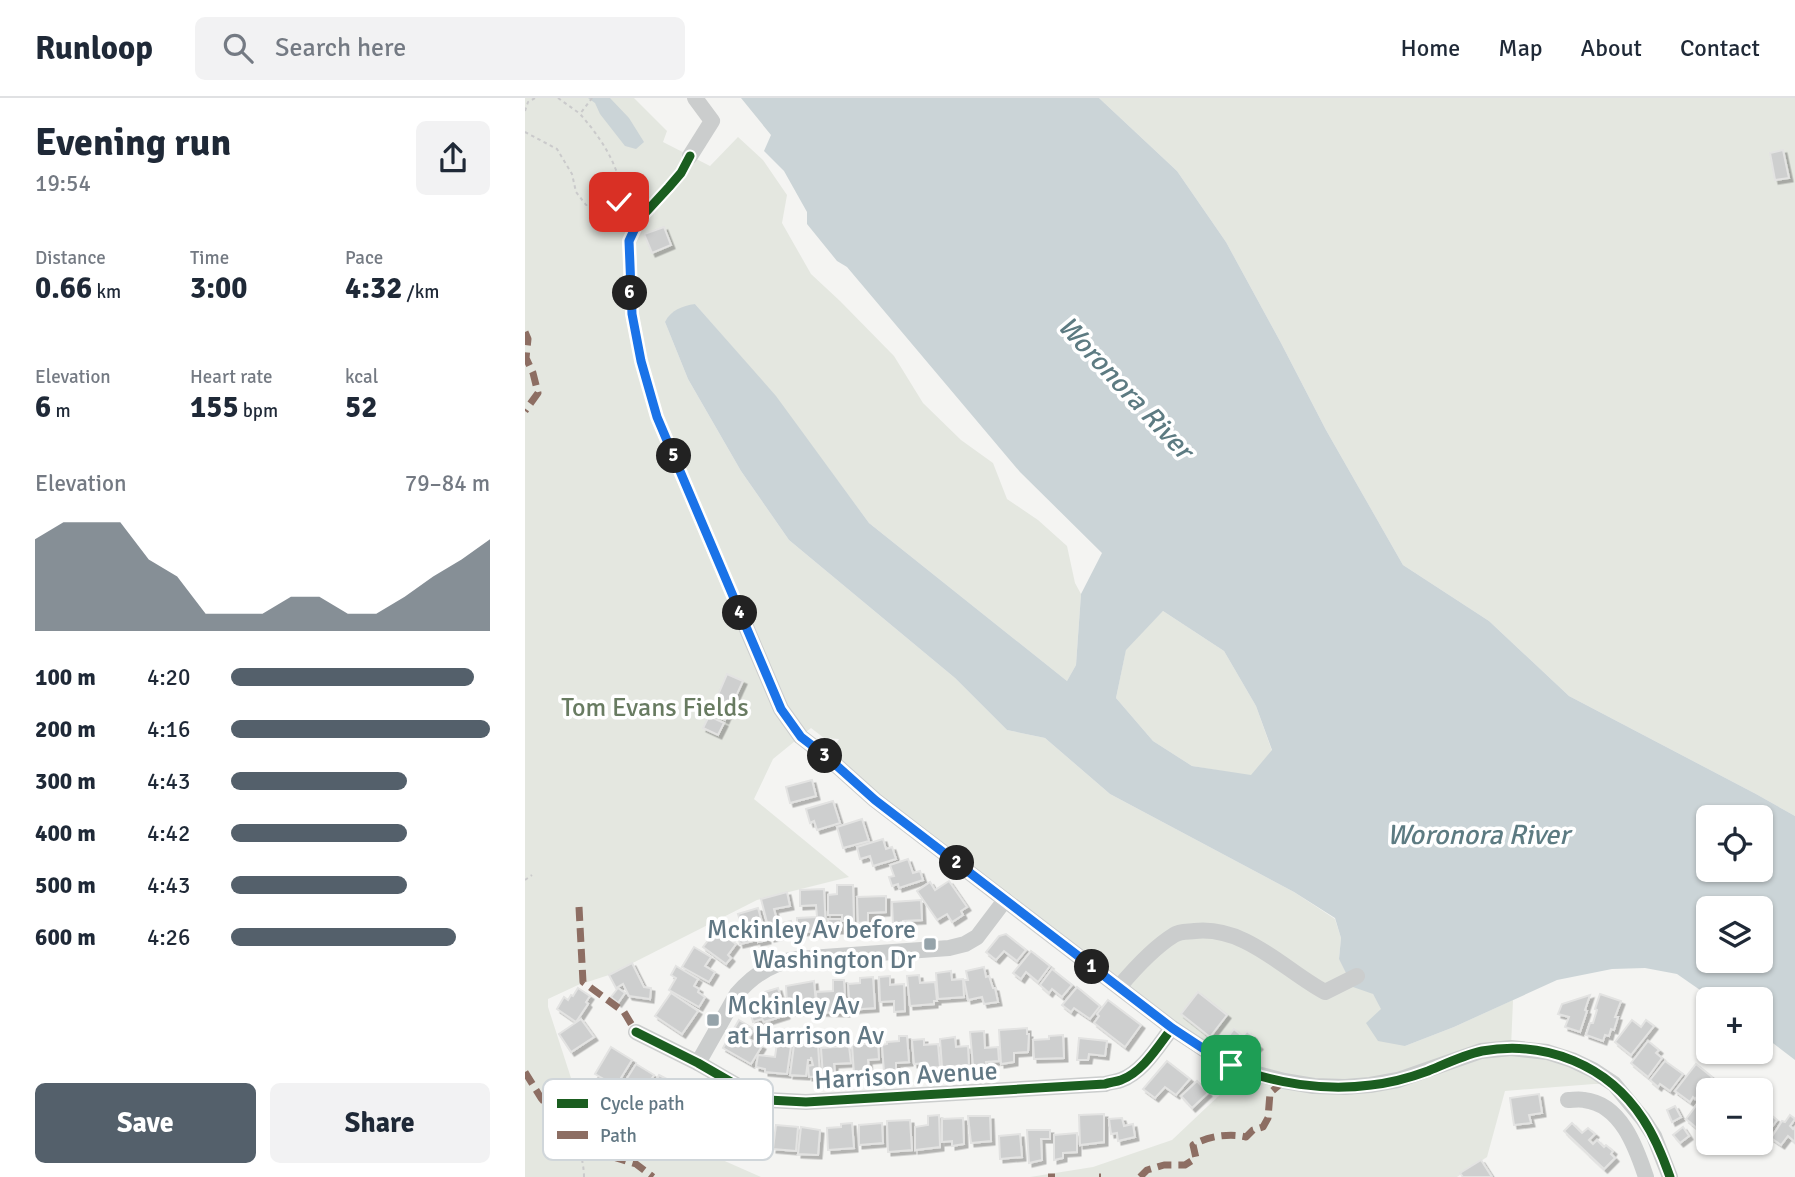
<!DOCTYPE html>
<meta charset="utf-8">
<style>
:root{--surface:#fff;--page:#f2f2f3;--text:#1f2937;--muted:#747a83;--line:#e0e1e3;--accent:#54606b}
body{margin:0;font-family:Signika,sans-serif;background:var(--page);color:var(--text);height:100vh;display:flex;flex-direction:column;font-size:26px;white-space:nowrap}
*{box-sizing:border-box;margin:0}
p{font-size:23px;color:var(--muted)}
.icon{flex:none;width:38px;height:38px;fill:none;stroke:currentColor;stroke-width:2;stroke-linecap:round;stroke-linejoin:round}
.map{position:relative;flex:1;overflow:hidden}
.side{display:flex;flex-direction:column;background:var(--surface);width:525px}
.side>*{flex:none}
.controls{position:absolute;left:1171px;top:707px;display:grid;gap:14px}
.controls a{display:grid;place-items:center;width:77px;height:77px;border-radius:10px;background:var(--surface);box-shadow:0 2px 5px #0004;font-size:35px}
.pin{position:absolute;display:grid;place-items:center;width:60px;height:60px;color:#fff;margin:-30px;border-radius:14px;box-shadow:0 4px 10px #0006}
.km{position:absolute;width:35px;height:35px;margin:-18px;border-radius:50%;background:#222;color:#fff;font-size:19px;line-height:35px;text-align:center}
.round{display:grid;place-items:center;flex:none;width:74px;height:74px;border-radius:10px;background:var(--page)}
.headline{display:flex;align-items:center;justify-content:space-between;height:119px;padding:0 35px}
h1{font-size:38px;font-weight:700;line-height:52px}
.figures{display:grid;grid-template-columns:repeat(3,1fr);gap:10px;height:119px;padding:7px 35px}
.figures div{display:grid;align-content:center}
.figures b{font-size:30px;font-weight:700}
.figures small{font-size:19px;font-weight:400}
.figures p{font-size:19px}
.chart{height:196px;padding:14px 35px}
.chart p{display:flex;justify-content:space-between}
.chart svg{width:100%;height:126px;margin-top:7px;fill:var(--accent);opacity:.7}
.action{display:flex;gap:14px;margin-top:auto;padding:14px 35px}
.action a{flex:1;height:80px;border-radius:10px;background:var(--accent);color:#fff;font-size:28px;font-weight:700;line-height:80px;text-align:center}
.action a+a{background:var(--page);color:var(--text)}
ul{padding:0 35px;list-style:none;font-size:23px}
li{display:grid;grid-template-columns:112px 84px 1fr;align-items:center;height:52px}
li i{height:18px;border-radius:9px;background:var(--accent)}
header{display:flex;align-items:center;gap:42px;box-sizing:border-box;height:98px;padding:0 35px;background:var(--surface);border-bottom:2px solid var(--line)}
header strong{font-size:33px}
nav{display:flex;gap:38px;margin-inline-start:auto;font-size:24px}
.search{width:490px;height:63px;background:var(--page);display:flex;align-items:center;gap:18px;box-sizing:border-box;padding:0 24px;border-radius:10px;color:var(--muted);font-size:26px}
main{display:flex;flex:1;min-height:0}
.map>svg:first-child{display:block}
</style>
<header>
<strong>Runloop</strong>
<div class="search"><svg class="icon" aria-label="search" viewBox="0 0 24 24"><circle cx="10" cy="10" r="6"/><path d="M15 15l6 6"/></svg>Search here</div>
<nav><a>Home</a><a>Map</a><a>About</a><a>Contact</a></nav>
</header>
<main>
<section class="side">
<div class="headline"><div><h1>Evening run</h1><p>19:54</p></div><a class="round"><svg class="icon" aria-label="share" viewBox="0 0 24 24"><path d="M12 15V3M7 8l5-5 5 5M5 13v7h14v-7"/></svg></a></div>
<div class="figures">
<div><p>Distance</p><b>0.66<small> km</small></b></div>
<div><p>Time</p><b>3:00</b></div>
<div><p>Pace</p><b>4:32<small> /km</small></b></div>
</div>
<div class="figures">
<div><p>Elevation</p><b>6<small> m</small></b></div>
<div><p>Heart rate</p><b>155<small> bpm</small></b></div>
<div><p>kcal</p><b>52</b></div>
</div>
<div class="chart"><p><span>Elevation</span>79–84 m</p>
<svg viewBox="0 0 160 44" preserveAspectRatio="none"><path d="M0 44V12L10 6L20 6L30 6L40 19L50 25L60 38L70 38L80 38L90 32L100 32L110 38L120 38L130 32L140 25L150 19L160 12V44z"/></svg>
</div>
<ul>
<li><b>100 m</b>4:20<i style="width:94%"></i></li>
<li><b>200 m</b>4:16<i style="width:100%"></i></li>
<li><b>300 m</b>4:43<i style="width:68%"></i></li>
<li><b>400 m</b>4:42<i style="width:68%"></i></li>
<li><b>500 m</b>4:43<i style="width:68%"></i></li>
<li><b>600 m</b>4:26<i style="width:87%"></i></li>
</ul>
<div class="action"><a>Save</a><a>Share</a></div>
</section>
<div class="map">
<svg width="1270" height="1079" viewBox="0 0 1270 1079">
<defs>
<filter id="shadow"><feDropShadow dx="3.5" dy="3.5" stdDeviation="0" flood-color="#0004"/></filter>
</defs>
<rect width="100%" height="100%" fill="#f4f4f2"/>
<!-- green -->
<g fill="#e4e7e0">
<path d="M0,0H109L142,33L138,44L185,68L213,39L238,62L262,97L257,125L286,176L315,203L369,258L398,305L436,342L468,365L482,401L513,422L542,448L550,485L556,496L551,567L542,583L344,425L250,298L170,206L140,224L163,281L216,373L264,442L430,580L482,632L520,640L585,696L769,794L810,821L816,840L814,861L848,896L880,948L929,929L988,902L986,950L1022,954L1089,986H1069L980,993L962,1059L932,1079H505L568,1069L647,1042L720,973L706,967L302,659L314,641L299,640L286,630L248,661L229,701L324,779L232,802L84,877L53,887L23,901V909L46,980L94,1012L177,1053L236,1079H0Z"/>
<path d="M574,0H1270V718L1231,696L1044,598L964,523L878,467L801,332L756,245L701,144L652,73Z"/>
<path d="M638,513L699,553L731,608L747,653L726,678L667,668L628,643L591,600L601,551Z"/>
</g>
<!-- water -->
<g fill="#cbd4d7" fill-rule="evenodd">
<path d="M63,0H85L104,20L119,44L111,51L100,48L75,16L70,5Z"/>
<path d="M216,0H574L652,73L701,144L756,245L801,332L878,467L964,523L1044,598L1231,696L1270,718V962L1236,936V901H1188L1152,876L1120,870L1087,871L1032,882L929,929L880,948L853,943L841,925L856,911L848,896L828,889L814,861L816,840L810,820L769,794L585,696L520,640L482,632L430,580L264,442L216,373L163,281L140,224C146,212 157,208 170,206L251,298L344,425L542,583L551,567L556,496L577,455L495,374L322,169L312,163L282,126V114L259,73L239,53L246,37ZM638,513L699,553L731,608L747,652L726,677L667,668L628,643L591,600L601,552ZM1183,719H1236V772H1183ZM1183,810H1236V863H1183Z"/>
</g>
<!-- building -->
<g fill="#cecfcf" stroke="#e3e3e2" stroke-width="2" filter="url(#shadow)">
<path d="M1258,52L1264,80L1250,82L1245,55Z"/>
<path d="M139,129L146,147L127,155L119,136Z"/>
<path d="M202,576L218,583L200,622L185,615Z"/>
<path d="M184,618L199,625L193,637L178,630Z"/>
<path d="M287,682L291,698L265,705L261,689Z"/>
<path d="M308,703L315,725L292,732L289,723L285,725L281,711Z"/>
<path d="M337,721L344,743L318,750L312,729Z"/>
<path d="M358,741L361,751L367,749L371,761L348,768L345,758L335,761L332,749Z"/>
<path d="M383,761L388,775L395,773L398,782L374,790L373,786L367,788L364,779L369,778L365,767Z"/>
<path d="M424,783L442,809L436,813L438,817L427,824L422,816L412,822L392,793L405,784L410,792Z"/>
<path d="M312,787H328L329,823H317V817H303V797L312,796Z"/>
<path d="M299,791L301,833L272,834V820L292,819L291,807L275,808V792Z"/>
<path d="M262,794L265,808L249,811L253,826L266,823L269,834L246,840L236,801Z"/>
<path d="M361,798V814L343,815V824L333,825L332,799Z"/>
<path d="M396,802L397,822L378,823V827L368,828L367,804Z"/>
<path d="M233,810L242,842L233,844L232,842L215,846L212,834L218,833L213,816Z"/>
<path d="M303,821H316V832H304Z"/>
<path d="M194,828L207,838L204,841L211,846L203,857L206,860L201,866L178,849Z"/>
<path d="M481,836L501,852L492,863L479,853L471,862L461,854L474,838Z"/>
<path d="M169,849L186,859L180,868L190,874L184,884L157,869Z"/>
<path d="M506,853L525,868L513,884L501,874L496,881L488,875Z"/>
<path d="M107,865L119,889L126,890L125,901L104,898L98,886L91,890L84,877Z"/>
<path d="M151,868L173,881L169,888L174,891L173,894L180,899L174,909L144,892L151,880L146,877Z"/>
<path d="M459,869L461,879L464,878L468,890H470L473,904L459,906L457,899L443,902L439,882H443L441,873Z"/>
<path d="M527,871L547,887L537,899L527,891L524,895L515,887Z"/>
<path d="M426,873L427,882L438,881L439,899L413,901L411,875Z"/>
<path d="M394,877L395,885L410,884L412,903H409V906L385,908L382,878Z"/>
<path d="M365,878V887L379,886L380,913L369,914V903L355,904L354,879Z"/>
<path d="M348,879L350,910L325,912L323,886L335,885V880Z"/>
<path d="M308,882H319L321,915L292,914L291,894L308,893Z"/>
<path d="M289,883L291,906H288L289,913L267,914L266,905H262L261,888Z"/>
<path d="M552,889L575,908L565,921L549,910L546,914L537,907Z"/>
<path d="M53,890L65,898L61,904L63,906L51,924L32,911L39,899L43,902L46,897L48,898Z"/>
<path d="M93,890L100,895L93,905L86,899Z"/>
<path d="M253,890L261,917L239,924L237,921L228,924L225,912L244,906L240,894Z"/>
<path d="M673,894L702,917L685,939L656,916Z"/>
<path d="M146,895L173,913L157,936L130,918Z"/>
<path d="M1075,896L1096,903L1090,919H1093L1089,932L1086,931L1084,938L1080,937L1078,943L1061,937L1065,925H1068L1072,912L1070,911Z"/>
<path d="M1065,897L1060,912L1062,913L1055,934L1040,929L1044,919L1033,916L1037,906Z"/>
<path d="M583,902L616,927L600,949L569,925L574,918L572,916Z"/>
<path d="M56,921L69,939L46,954L34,936Z"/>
<path d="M214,922L229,931L223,941L237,948L226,966L198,950Z"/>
<path d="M1107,922L1116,929L1121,922L1129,928L1106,957L1090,944Z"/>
<path d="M502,930V936H504L503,954L489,955V964L476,966L474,932Z"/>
<path d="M709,931L716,937L706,950L699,944Z"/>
<path d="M459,933L460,950L473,949L474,963L461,964V967L448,968L445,934Z"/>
<path d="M722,933L728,938L725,940L734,948L727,955L719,948L721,947L715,941Z"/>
<path d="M538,937L539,960L509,961L508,942L524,941V938Z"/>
<path d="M253,938L267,941L262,976L240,974V971L231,969L233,957L250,959Z"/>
<path d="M374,938H382L384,964L371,965V972L359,974L357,947L362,946V944L374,943Z"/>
<path d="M430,939L431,949L443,948L444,967L417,969L415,941Z"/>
<path d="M554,940L582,943L580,958L564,956L563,962H552Z"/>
<path d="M399,941V947L413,946L415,969L402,970V968H398V965L389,966L387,942Z"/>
<path d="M1123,943L1134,952L1131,955L1137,960L1123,979L1106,965Z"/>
<path d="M353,945L354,961L343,962L344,975L329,976L327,947Z"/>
<path d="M269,947H293L295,978L284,979L283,968L288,967L286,959V962H283L281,978L265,977Z"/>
<path d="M324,948L326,965L309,966L310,976L298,978L296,950Z"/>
<path d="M86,949L107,962L91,988L70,976Z"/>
<path d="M642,963L665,981L651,997L640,989L630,1000L618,991Z"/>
<path d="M1140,963L1158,976L1145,993L1135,986L1133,989L1125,982Z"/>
<path d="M111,966L129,977L117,996L99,985Z"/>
<path d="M1171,966L1187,979L1170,1001L1168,999L1165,1004L1150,993Z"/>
<path d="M134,977L153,987L141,1007L123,997Z"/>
<path d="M672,983L683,995L667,1010L656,998Z"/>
<path d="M1014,996L1017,1015L1004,1017L1006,1025L989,1027L985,1000Z"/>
<path d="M1179,997L1183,999V1028L1180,1032L1175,1028L1173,1031L1161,1021Z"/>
<path d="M1150,1008L1156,1019L1147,1024L1142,1012Z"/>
<path d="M1237,1010L1252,1022L1236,1044V1011Z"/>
<path d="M579,1016V1044L555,1047L554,1017Z"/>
<path d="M414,1017L415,1049L390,1052V1029L403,1027V1018Z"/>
<path d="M1265,1017L1270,1021L1265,1028L1268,1031L1270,1029V1044L1263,1038L1256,1047L1246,1040L1257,1023L1260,1024Z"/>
<path d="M443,1018H465L466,1043L446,1045Z"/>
<path d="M438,1020L439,1046L427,1048V1043L417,1044V1021Z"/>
<path d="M597,1020L599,1028L608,1026L610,1039L593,1043L592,1035L586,1036L584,1021Z"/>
<path d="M385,1022L387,1052L363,1054L362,1023Z"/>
<path d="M327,1025L329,1050L303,1052L302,1030L316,1029V1026Z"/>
<path d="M357,1025L358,1045L334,1047V1027Z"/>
<path d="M1047,1025L1057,1035L1063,1030L1070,1036L1064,1042L1068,1046L1072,1042L1079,1049L1081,1047L1088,1053L1086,1056L1090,1060L1079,1071L1039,1033Z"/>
<path d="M251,1027L273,1029L271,1053L248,1051Z"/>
<path d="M276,1029L295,1032L293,1057L273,1056Z"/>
<path d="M1158,1029L1164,1038L1155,1045L1148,1037Z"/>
<path d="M502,1032H525V1041H516L517,1062L504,1065Z"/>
<path d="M552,1035V1054L538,1055V1060L529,1062V1037Z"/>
<path d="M495,1036L497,1059L475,1061L474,1038Z"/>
<path d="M956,1062L967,1079H938L935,1075Z"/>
</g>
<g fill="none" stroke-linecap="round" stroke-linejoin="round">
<!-- path -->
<g stroke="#cacacb" stroke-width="2" stroke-dasharray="3.5 3.5" stroke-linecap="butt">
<path d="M33,0L54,15"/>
<path d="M67,0L55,16C70,33 83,51 91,72C100,98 87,105 111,128"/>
<path d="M0,13L3,4L10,0"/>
<path d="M0,34L32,51L47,76L51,94L61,107L93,104"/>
<path d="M0,782L7,777"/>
<path d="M59,1079C59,1063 53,1059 62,1044"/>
</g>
<!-- minor -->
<g stroke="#cbcdcd" stroke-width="16">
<path d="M165,58L187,23L170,0"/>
<path d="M210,503L256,611L276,639L302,659L350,702L480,802L647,930L691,959L721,973L759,983L789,988L820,989L845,987L873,982L956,953L986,950L1022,954L1047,962L1068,972L1089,986L1118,1021L1129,1038L1145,1079"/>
<path d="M594,889C610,870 628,850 649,837C655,833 664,834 670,833C721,828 759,872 800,894L832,878"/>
<path d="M111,934L173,965L225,995L243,1002L281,1004L580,986C585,984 591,984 596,982C618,974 633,948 647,930"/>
<path d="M173,965L212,896C228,877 246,865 271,861L424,850L440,846L452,839L480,802"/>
<path d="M1043,1002C1048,1002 1054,1001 1059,1002C1096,1006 1111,1049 1121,1079"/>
</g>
<!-- quiet -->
<g stroke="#8d6e63" stroke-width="7" stroke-dasharray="14 7" stroke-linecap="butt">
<path d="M0,234L3,241L1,260L8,275L13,295L0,313"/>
<path d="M54,809L58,884L99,914L111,934"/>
<path d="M0,974L16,1000L26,1012L58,1032L62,1044L88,1059L111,1066L128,1079"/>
<path d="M523,1079H530"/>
<path d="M574,1079H576"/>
<path d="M615,1079L622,1072L639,1067H660L671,1060L668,1047C682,1038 706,1035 721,1039L728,1032L738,1029L743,1020L745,995L759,983"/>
</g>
<!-- cycleway casing -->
<g stroke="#fff" stroke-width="13">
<g id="cycleway">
<path d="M165,58L156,75L144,89L121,114L111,128L104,143L107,216L116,263L132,319L210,503"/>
<path d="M302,659L350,702L647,930C666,943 685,957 706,967C747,986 801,993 846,987C865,985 884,980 903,973C920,966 939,957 957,953C1021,942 1083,967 1118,1021C1130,1039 1138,1059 1145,1079"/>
<path d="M111,934L173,965L225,995L243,1002L281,1004L580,986C585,984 591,984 596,982C618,974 633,948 647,930"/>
</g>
</g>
<!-- cycleway -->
<use href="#cycleway" stroke="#1b5e20" stroke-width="9"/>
</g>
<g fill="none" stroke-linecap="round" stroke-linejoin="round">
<!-- route casing -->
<g stroke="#fff" stroke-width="14">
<path id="route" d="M94,104L101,118L111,128L104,143L107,216L116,263L132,319L256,611L276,639L302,659L350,702L647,930L691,959L706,967"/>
</g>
<!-- route -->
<use href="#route" stroke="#1a73e8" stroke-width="9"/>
</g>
<!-- markers -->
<g fill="#95a3aa" stroke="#fff" stroke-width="2.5">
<rect x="398" y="839" width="14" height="14" rx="3.5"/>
<rect x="181" y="915" width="14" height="14" rx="3.5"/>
</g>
<g text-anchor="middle" stroke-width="7" stroke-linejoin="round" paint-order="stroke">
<!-- park labels -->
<g font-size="26" fill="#687b61" stroke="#fff">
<text x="130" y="618">Tom Evans Fields</text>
</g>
<!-- poi labels -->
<g font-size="26" fill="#627884" stroke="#fff" text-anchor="end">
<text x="391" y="840">Mckinley Av before<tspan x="391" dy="30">Washington Dr</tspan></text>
<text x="202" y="916" text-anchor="start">Mckinley Av<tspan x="202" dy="30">at Harrison Av</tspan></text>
</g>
<!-- street labels -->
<g font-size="26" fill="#627884" stroke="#fff">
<text transform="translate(381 977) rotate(-3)" y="9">Harrison Avenue</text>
</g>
<!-- water labels -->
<g font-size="28" font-style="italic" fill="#5d7b82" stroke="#fff">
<text transform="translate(601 289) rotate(47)" y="10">Woronora River</text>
<text x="953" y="746">Woronora River</text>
</g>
</g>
<!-- legend -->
<rect x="18" y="981" width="230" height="81" rx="10" fill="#fff" stroke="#d0d6da" stroke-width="2"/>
<rect x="32" y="1001" width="31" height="9" fill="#1b5e20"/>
<rect x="32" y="1033" width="31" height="8" fill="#8d6e63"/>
<g font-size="19" fill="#627884">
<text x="75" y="1012">Cycle path</text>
<text x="75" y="1044">Path</text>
</g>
</svg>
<div class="controls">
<a><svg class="icon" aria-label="locate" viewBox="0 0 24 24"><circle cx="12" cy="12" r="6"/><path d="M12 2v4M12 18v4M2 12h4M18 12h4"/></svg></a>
<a><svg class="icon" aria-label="layers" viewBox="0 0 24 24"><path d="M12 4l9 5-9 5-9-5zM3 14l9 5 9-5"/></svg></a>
<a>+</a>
<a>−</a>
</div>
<div class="pin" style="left:706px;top:967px;background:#1e9e55"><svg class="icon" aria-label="arrive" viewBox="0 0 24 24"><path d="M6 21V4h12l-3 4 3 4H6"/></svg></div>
<div class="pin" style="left:94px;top:104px;background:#d93025"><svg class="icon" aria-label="check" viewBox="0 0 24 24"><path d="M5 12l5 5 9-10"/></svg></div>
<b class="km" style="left:567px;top:869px">1</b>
<b class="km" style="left:432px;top:765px">2</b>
<b class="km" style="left:300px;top:658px">3</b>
<b class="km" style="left:215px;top:515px">4</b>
<b class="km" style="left:149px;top:358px">5</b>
<b class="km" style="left:105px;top:195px">6</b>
</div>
</main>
